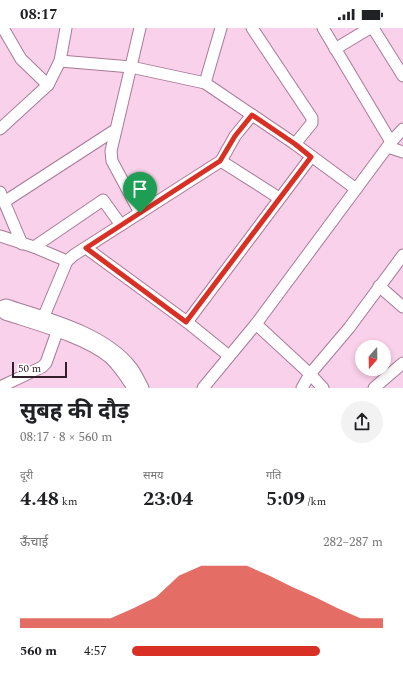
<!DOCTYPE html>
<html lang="hi">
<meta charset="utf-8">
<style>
:root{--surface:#fff;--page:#f2f2f2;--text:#202124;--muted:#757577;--accent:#d93025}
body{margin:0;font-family:Spectral,"Noto Sans Devanagari",serif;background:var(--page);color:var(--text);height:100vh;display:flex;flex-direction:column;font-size:15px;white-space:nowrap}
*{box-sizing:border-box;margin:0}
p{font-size:13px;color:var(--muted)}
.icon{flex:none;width:22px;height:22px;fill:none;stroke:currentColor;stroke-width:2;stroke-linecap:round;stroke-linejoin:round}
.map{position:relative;height:360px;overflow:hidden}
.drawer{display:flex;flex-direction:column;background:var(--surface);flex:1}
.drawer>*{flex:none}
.needle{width:26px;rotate:200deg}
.controls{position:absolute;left:355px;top:312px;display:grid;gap:8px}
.controls a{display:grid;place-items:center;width:36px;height:36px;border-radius:50%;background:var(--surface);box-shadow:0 2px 6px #0003;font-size:20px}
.scale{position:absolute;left:12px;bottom:10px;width:55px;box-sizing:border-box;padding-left:4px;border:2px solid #321f2b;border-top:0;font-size:11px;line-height:14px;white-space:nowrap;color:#321f2b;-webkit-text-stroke:3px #fff;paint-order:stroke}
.pin{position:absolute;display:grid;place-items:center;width:34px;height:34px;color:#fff;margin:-41px -17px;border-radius:50% 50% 50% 0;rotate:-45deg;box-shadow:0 0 4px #0007}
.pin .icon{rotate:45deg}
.round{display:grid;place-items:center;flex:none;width:42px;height:42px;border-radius:21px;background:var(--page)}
.summary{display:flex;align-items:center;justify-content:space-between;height:68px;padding:0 20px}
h1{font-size:22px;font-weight:700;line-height:30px}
.stats{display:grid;grid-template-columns:repeat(3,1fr);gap:6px;height:68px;padding:4px 20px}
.stats div{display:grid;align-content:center}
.stats b{font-size:20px;font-weight:700}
.stats small{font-size:11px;font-weight:400}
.stats p{font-size:11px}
.chart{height:112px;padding:8px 20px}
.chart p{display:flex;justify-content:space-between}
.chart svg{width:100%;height:72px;margin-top:4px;fill:var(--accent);opacity:.7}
ul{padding:0 20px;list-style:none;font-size:13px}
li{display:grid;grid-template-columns:64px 48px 1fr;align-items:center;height:30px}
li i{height:10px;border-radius:5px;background:var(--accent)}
.status{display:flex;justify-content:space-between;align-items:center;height:28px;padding:0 20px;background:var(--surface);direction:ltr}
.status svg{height:11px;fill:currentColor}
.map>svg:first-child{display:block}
</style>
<div class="status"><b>08:17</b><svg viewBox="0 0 49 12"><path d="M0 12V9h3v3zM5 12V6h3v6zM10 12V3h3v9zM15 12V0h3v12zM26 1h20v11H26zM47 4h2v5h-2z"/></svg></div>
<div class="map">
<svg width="403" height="360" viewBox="0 0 403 360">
<rect width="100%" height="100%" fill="#fad1ea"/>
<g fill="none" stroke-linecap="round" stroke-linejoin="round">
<!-- minor casing -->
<g stroke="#a87a96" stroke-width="13">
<g id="minor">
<path d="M3,0L21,31L48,57"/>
<path d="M140,0L111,123L112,133L140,185"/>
<path d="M252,0L312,90V95L295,116"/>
<path d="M323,0L391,114"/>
<path d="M373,0L403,48"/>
<path d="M335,21L370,0"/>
<path d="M60,33L131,39L205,55L295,116L356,161"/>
<path d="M205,55L221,0"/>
<path d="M252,87L235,108L221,133L279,170"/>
<path d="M0,101L48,57L60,33L66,0"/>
<path d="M388,119L403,124"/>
<path d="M0,164L22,216"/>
<path d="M4,174L115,102"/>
<path d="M0,208L34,219L67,233L74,227L221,133"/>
<path d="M34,219L103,172L121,197"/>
<path d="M86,220L187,294L229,328"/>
<path d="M379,258L403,279"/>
<path d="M0,279L6,277C45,290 104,304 131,339C136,345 139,353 143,360"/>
<path d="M0,282L5,286C35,296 85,309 109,329C119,338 126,349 133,360"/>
<path d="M187,294L311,129"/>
<path d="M41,295L67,233"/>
<path d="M256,296L310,346L323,360"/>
<path d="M0,359L42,339L46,335L57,304"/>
<path d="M203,360L256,296L391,114L403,101"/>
<path d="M302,360L310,346L349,300L403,227"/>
<path d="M374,360L403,335"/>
</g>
</g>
<!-- minor -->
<use href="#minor" stroke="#fff" stroke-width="11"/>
</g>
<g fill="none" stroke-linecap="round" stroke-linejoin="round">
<!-- route casing -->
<g stroke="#fff" stroke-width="8">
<path id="route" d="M252,87L295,116L311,129L186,294L86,220L220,133L235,108Z"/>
</g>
<!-- route -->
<use href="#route" stroke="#d93025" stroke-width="5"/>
</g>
</svg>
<div class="controls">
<a><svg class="needle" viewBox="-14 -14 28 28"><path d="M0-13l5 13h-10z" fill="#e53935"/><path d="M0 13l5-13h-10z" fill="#757577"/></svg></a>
</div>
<div class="scale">50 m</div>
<div class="pin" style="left:140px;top:185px;background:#1e9e55"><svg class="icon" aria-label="arrive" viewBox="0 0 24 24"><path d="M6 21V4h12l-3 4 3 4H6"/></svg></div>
</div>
<section class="drawer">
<div class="summary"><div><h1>सुबह की दौड़</h1><p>08:17 · 8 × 560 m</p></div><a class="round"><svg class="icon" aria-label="share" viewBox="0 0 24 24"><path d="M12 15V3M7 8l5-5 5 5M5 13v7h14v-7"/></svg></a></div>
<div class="stats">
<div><p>दूरी</p><b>4.48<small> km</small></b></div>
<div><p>समय</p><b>23:04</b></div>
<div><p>गति</p><b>5:09<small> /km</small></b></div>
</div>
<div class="chart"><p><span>ऊँचाई</span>282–287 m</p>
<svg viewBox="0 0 160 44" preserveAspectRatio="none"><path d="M0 44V38L10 38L20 38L30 38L40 38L50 32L60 25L70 12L80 6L90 6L100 6L110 12L120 19L130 25L140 32L150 38L160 38V44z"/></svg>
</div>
<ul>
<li><b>560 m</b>4:57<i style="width:75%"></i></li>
</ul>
</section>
